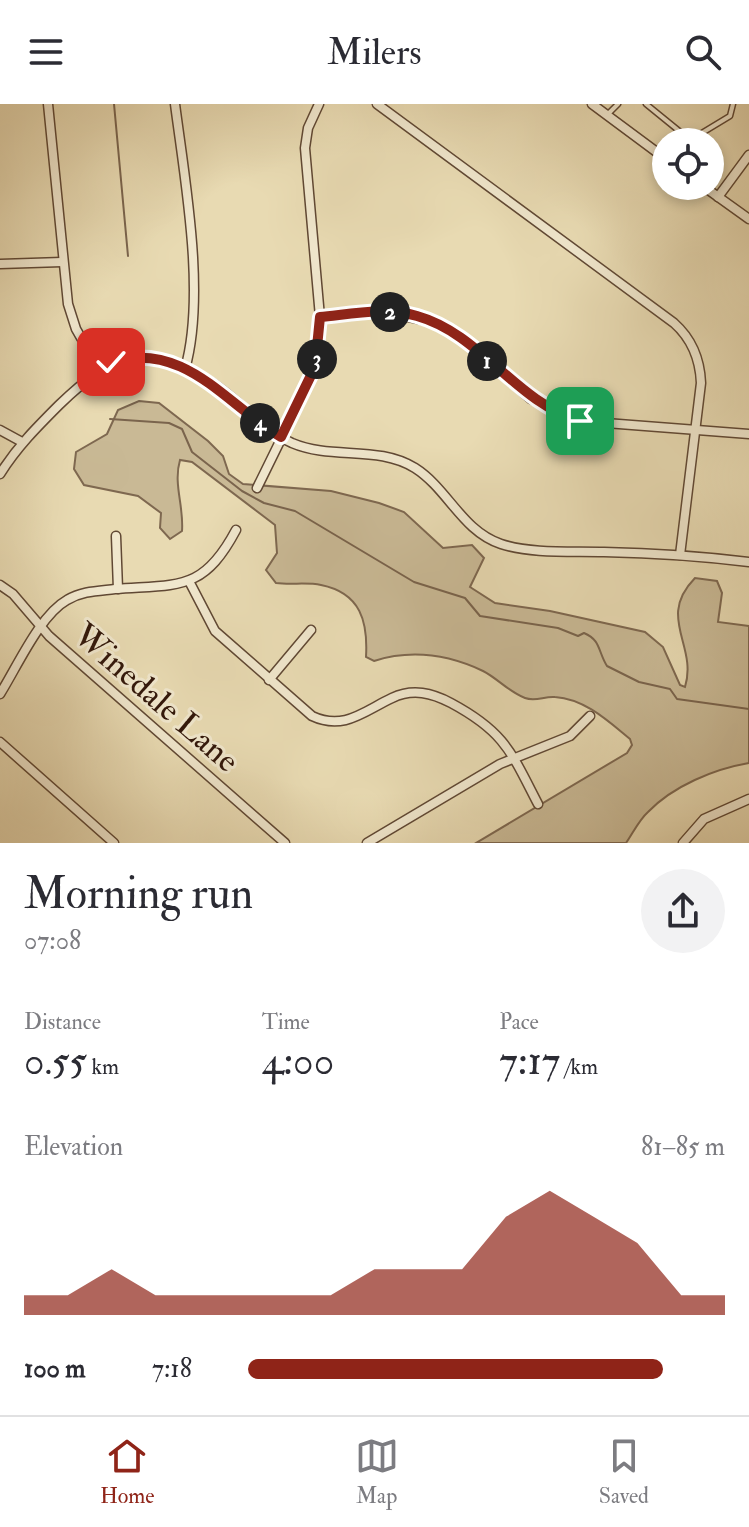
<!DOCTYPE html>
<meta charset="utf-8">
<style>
:root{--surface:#fff;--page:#f2f2f3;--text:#2b2b33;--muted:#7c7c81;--line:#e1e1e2;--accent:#8f2418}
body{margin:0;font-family:"IM FELL Double Pica",serif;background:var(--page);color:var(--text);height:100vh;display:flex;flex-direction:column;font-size:30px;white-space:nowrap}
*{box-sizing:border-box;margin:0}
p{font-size:26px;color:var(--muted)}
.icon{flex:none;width:44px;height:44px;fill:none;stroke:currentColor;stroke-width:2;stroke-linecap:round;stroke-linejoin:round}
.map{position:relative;height:739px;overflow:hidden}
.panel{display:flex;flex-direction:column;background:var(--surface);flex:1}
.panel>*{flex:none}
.buttons{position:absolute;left:652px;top:24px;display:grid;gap:16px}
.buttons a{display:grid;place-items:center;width:72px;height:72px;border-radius:50%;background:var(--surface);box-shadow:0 4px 12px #0003;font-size:40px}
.pin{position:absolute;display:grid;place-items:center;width:68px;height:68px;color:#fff;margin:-34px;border-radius:16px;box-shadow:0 4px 12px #0006}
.km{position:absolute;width:40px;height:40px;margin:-20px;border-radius:50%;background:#222;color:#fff;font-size:22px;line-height:40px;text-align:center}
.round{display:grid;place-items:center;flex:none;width:84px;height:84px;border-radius:42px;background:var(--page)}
.overview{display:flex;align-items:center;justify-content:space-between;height:136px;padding:0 24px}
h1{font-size:44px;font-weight:600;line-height:60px}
.figures{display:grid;grid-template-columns:repeat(3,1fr);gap:12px;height:136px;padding:8px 24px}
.figures div{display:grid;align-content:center}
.figures b{font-size:40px;font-weight:600}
.figures small{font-size:22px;font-weight:400}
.figures p{font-size:22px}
.chart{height:224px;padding:16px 24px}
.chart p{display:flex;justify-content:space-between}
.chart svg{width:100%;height:144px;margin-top:8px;fill:var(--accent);opacity:.7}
ul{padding:0 24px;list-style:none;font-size:26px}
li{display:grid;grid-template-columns:128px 96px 1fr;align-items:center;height:60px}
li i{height:20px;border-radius:10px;background:var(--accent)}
header{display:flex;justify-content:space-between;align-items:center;height:104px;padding:0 24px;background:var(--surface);font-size:36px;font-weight:600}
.tab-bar{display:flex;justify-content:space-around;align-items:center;height:112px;border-top:2px solid var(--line);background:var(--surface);font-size:22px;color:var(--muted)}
.tab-bar a{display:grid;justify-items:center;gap:4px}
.tab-bar .selected{color:var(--accent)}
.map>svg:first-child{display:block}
</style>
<header><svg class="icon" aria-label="menu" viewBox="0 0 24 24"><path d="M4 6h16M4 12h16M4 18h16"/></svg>Milers<svg class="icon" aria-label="search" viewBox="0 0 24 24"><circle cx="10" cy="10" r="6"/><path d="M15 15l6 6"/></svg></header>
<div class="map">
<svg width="749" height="739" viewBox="0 0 749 739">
<rect width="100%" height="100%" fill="#e8dab2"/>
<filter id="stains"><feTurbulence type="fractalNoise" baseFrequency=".0025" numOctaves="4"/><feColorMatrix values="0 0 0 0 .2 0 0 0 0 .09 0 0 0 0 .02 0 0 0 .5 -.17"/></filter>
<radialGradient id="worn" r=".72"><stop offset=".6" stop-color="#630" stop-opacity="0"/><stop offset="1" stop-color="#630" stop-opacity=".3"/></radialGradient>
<!-- green -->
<path fill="#c9b995" stroke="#7e6850" stroke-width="2" d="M139,297L159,299L208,337L223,352L229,370L243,380L331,387L379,399L404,408L443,444L472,441L484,454L470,483L495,499L550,507L645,528L663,543L680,581L685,583C698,541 656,514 695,474L717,477L722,489L718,518L749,522V659C714,665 673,682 648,708C639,716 633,729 626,739H476L627,649L632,641L630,635C608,617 585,595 555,593C544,592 536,598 525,594C509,588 497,574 483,567C447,550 412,545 374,557L366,553C368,518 361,489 321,481C307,478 291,481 276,479L266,466L277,449L275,421L192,358L180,356C173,380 184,402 182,427L170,435L160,424L161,409L138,392L84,381L74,365L76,348L107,330L118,306Z"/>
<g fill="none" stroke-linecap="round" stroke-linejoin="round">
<!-- stream -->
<g stroke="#7a644d" stroke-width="2">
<path d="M114,0L128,152"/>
<path d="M110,315L169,319L182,325L192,348L242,387L264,399L295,407L414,478L465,494L480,512L558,524L578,532L584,529C601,536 598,548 607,562L639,578L670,585L677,595L749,605"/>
</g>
<!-- lane casing -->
<g stroke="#604834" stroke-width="7">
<g id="lane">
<path d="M646,0L689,35"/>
<path d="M608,10L618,0"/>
<path d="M687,38L730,12L733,0"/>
</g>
</g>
<!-- street casing -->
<g stroke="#604834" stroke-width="11">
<g id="street">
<path d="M48,0L68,200L76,225L99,265"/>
<path d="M175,0C185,77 206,191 185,265"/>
<path d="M377,0L674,219C692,235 700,255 701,279L680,451"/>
<path d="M592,0L666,55"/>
<path d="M703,82L749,115"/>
<path d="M718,93L749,51"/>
<path d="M0,160L62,158"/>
<path d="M320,213L385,208L433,218L460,234L531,295L580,317L749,330"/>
<path d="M0,326L22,338"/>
<path d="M0,370C17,343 37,323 59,301C111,251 142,237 209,277C239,295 260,324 292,339C332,356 378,341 415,364C448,385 462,427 501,440C532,450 571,447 604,448C653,449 700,452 749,458"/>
<path d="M257,384L311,274L319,248L320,213L305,44L308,24L319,0"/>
<path d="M116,432L118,485"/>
<path d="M189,477L215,527L312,612C344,627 364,607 392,594C413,584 432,589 451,599C505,628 511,648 538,700"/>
<path d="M0,481L13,490L49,532L285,739"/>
<path d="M269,576L311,526"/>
<path d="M0,590C17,563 40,511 67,496C82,487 98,487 115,485C179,480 203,488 236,426"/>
<path d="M0,638L114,739"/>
<path d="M367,739L500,660L570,632L590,612"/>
<path d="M683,739L704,715L749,695"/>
</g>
</g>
<!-- lane -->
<use href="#lane" stroke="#f0e7cd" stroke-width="4"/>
<!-- street -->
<use href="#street" stroke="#f0e7cd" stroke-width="8"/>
</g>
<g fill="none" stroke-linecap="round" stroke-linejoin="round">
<!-- route casing -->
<g stroke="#fff" stroke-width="16">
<path id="route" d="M111,258C185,236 226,301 281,333L315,263L320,213C352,210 386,203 417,212C481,230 515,298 580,317"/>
</g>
<!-- route -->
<use href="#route" stroke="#8f2418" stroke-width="10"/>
</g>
<g text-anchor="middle" stroke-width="6" stroke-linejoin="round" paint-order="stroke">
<!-- street labels -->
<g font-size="34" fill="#32170a" stroke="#f0e7cd">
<text transform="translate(157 593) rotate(41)" y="12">Winedale Lane</text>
</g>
</g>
<rect width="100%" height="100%" filter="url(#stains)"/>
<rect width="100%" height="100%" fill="url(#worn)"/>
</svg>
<div class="buttons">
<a><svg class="icon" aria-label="locate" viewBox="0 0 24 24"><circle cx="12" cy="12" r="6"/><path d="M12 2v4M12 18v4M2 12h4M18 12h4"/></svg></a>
</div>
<div class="pin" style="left:580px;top:317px;background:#1e9e55"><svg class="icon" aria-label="arrive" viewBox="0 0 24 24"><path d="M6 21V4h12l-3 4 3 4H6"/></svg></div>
<div class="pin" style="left:111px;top:258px;background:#d93025"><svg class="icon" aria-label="check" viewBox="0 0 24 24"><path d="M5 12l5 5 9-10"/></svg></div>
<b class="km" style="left:487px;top:257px">1</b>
<b class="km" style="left:390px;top:208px">2</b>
<b class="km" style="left:317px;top:255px">3</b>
<b class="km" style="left:260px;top:319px">4</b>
</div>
<section class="panel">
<div class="overview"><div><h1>Morning run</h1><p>07:08</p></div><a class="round"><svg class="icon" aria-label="share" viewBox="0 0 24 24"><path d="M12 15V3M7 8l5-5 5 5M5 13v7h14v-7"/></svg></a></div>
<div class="figures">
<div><p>Distance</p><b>0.55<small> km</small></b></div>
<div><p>Time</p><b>4:00</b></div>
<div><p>Pace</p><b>7:17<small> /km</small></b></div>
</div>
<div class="chart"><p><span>Elevation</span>81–85 m</p>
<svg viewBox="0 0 160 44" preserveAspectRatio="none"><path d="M0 44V38L10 38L20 30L30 38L40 38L50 38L60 38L70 38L80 30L90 30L100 30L110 14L120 6L130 14L140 22L150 38L160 38V44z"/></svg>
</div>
<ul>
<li><b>100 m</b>7:18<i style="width:87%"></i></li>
</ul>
</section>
<nav class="tab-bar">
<a class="selected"><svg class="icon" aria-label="home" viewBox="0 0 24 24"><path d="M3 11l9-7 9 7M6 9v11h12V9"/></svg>Home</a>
<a><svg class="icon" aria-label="map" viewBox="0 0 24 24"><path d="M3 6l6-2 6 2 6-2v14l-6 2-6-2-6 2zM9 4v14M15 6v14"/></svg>Map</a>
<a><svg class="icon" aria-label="saved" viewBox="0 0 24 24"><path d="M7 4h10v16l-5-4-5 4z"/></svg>Saved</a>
</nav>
